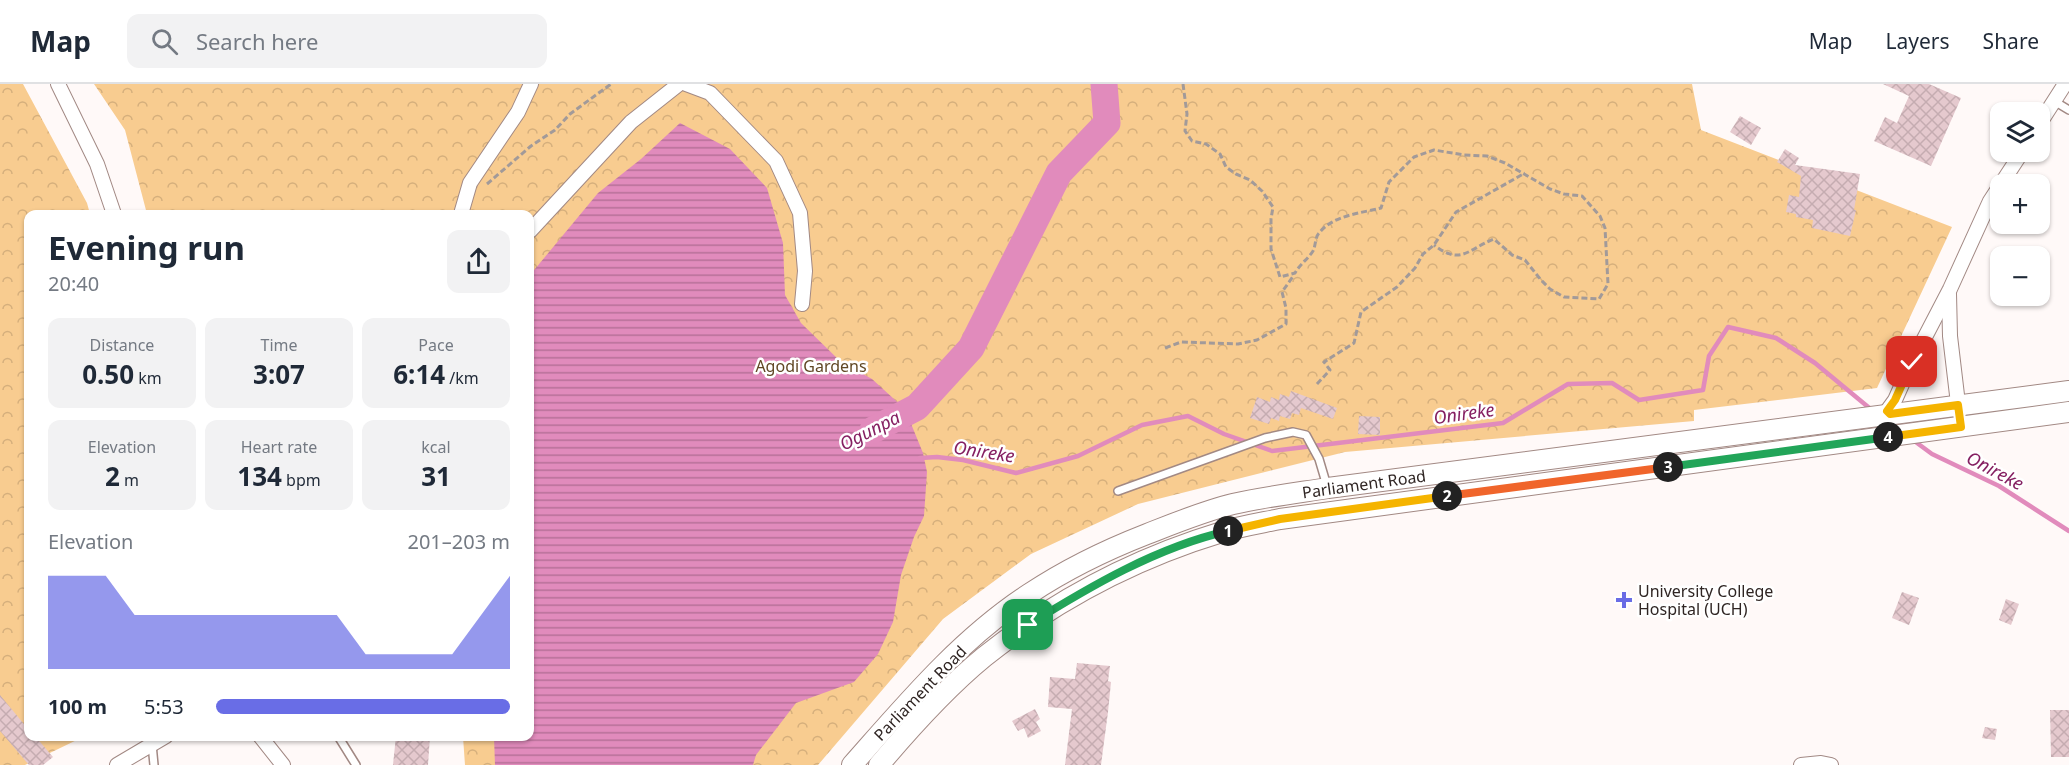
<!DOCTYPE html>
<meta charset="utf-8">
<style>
:root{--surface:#fff;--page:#f2f2f3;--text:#1f2937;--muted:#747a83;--line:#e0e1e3;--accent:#696de6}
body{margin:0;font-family:"Noto Sans",sans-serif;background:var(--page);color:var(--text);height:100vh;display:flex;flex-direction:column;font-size:22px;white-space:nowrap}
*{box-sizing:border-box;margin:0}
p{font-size:20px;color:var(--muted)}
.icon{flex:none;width:33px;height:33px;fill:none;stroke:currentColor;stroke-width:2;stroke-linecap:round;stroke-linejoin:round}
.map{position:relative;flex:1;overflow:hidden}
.details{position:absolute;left:24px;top:126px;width:510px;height:531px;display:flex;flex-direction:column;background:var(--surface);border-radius:12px;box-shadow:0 2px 4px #0004}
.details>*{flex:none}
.buttons{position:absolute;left:1990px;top:18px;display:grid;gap:12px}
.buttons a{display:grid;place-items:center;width:60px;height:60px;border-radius:12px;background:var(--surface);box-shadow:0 2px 4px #0004;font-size:30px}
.pin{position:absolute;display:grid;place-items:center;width:51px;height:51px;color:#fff;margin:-26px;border-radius:12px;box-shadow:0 3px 9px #0006}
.km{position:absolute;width:30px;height:30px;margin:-15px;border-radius:50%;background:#222;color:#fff;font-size:16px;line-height:30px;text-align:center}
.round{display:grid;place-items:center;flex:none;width:63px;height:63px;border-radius:12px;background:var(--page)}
.summary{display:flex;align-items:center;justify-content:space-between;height:102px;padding:0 24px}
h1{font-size:33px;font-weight:700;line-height:45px}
.metrics{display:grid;grid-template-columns:repeat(3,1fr);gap:9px;height:102px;padding:6px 24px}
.metrics div{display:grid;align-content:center;border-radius:12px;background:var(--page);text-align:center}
.metrics b{font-size:26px;font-weight:700}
.metrics small{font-size:16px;font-weight:400}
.metrics p{font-size:16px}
.chart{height:168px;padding:12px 24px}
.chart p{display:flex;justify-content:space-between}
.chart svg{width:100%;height:108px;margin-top:6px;fill:var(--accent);opacity:.7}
ul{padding:0 24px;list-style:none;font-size:20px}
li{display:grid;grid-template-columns:96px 72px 1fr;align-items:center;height:45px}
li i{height:15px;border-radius:8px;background:var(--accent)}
header{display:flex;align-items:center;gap:36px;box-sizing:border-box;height:84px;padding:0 30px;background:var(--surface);border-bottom:2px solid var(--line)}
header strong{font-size:28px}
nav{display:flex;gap:33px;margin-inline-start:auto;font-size:21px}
.search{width:420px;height:54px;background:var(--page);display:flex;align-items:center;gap:15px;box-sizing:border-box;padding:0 21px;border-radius:12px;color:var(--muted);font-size:22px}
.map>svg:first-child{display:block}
</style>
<header>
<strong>Map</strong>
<div class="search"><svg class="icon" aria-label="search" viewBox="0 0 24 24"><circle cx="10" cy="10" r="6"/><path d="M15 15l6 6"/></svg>Search here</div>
<nav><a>Map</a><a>Layers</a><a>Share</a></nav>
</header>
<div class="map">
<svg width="2069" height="681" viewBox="0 0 2069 681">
<defs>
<pattern id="park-crowns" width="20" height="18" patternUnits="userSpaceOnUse" patternTransform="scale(1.5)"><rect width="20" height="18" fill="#f8cc90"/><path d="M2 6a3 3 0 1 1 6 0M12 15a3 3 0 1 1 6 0" fill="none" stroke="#d5af7c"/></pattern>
<pattern id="water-rules" width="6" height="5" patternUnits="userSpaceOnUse" patternTransform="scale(1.5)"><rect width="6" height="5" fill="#e18bbc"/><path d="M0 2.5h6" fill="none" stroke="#b77198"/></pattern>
<pattern id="building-cross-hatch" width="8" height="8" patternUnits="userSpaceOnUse" patternTransform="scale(1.5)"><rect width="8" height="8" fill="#e5c9ce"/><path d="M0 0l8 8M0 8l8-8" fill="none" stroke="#c5acb1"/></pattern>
</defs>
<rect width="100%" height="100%" fill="#fff9f8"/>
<!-- park -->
<g fill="url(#park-crowns)">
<path d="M0,0H23L87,119L90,130H28V652L83,653L25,681H0Z"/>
<path d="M94,0H1692L1701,46L1952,143L1877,304L1694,326V337L1345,368L1138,420L1031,470L943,535L818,681H465L463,653L530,652V130H147L125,46Z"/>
</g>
<!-- water -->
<path fill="url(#water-rules)" d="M680,39L730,65L767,104L783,159L785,211L801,239L840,277L872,295L905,325L923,369L927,388L924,432L914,453L901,491L893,538L878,570L854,598L796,619L756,671L753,681H495L494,653L530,652V191L598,109L641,75Z"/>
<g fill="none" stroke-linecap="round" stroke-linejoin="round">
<!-- stream -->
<g stroke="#e18bbc" stroke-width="4.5">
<path d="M1913,356L1932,370L1999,402L2069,447"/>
<path d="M920,374L937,373L963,376L1016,389L1078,372L1142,341L1188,332L1224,350L1272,367L1503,339L1568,300L1612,299L1639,316L1703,306L1709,272L1728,243L1776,254L1815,279L1873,327"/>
</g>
<!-- river -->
<path stroke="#e18bbc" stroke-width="27" d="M873,346L917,323L971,264L1059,89L1107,39L1104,0"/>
</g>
<!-- building -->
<g fill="url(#building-cross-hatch)">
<path d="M1883,0H1929L1961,14L1931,82L1874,57L1885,33L1897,39L1909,12Z"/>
<path d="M1740,32L1761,44L1751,61L1730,48Z"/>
<path d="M1785,65L1799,74L1795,81L1860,90L1854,126H1856L1850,152L1812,144L1813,136L1796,133V130L1786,128L1789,111L1799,113L1801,92L1777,78Z"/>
<path d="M1291,307L1337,324L1333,335L1301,324L1299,331L1292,329L1290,335L1280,332L1279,337L1271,334L1269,340L1250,334L1257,313L1270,318L1271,313L1279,316L1280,310L1289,313Z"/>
<path d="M1359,332L1380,333V351L1358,350Z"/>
<path d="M1902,508L1919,514L1909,541L1892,534Z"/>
<path d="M2006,515L2019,520L2011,541L1999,536Z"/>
<path d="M1077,579L1110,582L1108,597L1111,598L1108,628L1101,681H1065L1072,625L1048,623L1050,593L1075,595Z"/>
<path d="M0,611L28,645V652H35L53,673L43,681H29L0,647Z"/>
<path d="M1035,625L1040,635L1036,638L1041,647L1028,654L1024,644L1018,647L1012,637Z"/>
<path d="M2050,626H2069V673H2051Z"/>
<path d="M1985,643L1997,645L1995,656L1982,654Z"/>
<path d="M396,652H430L428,681H393Z"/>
</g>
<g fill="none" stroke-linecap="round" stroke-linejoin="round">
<!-- service casing -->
<g stroke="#a28984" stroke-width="10">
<g id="service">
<path d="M2054,17L2069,26"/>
<path d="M1118,407L1265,354L1293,348L1306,351L1319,375L1327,402"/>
<path d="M338,652L356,681"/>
<path d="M152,660L154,681"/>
</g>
</g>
<!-- minor casing -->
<g stroke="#a28984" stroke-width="16">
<g id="minor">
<path d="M58,0L97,80L114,130"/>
<path d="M686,0L710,9L776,77L800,129L805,187L802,220"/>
<path d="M2040,39L2065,0"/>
<path d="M461,130L470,99L518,28L531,0"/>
<path d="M530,147L631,38L679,0"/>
<path d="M1949,210L1950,252L1959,328"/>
<path d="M1890,330L1887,327L1895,316L1912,278L1950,205L1990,117L2022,68"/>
<path d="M260,652L283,681"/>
<path d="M117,681L166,652"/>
<path d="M1801,681L1821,679L1831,681"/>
</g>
</g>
<!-- secondary casing -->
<g stroke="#a28984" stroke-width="22">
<g id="secondary">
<path d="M852,681C906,620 960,555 1029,510C1065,486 1106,466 1147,450C1175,439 1204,427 1233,420C1264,413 1296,409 1328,404L2069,307"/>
<path d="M879,681C911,643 945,605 984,573C1054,517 1136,474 1222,448C1241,442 1261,439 1280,435L2069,328"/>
</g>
</g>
<!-- path -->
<g stroke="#a29a99" stroke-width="3" stroke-dasharray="6 3" stroke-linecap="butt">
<path d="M1183,0L1187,30L1185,47L1192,57L1206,60L1220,70L1226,83L1236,90L1250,96L1262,107L1273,123L1271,135V165L1280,193L1295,189C1300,180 1308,175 1313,167C1316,161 1315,153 1319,149C1333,131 1362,129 1381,124L1389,98L1414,73L1434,66L1464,71L1487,72L1505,79L1550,105L1564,110L1582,112L1600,132L1605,144L1608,200L1599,215L1564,213L1550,205L1541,196L1525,176L1512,171L1494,155C1468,165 1461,182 1434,161"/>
<path d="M487,100L531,62L555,46L570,30L611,0"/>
<path d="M1165,264L1181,258L1238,260L1257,256L1286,240V224L1282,208L1294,191"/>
<path d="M1317,300L1330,286L1324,278L1354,259L1361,228L1397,203L1415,184L1423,170L1434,161L1456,128L1525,89"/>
</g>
<!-- service -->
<use href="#service" stroke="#fff" stroke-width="7"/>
<!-- minor -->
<use href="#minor" stroke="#fff" stroke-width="14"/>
<!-- secondary -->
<use href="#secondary" stroke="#fff" stroke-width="20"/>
</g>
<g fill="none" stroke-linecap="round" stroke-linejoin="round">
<!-- split-1 casing -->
<g stroke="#fff" stroke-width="12">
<path id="split-1" d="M1028,541C1089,503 1157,463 1228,447"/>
</g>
<!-- split-2 casing -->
<g stroke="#fff" stroke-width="12">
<path id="split-2" d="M1228,447L1280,435L1447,412"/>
</g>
<!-- split-3 casing -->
<g stroke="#fff" stroke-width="12">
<path id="split-3" d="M1447,412L1668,383"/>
</g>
<!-- split-4 casing -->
<g stroke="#fff" stroke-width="12">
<path id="split-4" d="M1668,383L1888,353"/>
</g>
<!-- split-5 casing -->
<g stroke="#fff" stroke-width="12">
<path id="split-5" d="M1888,353L1961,343L1958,321L1890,330L1887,327L1895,316L1912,278"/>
</g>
<!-- split-1 -->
<use href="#split-1" stroke="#22a559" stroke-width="8"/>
<!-- split-2 -->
<use href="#split-2" stroke="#f5b400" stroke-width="8"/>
<!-- split-3 -->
<use href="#split-3" stroke="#f0652b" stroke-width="8"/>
<!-- split-4 -->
<use href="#split-4" stroke="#22a559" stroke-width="8"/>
<!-- split-5 -->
<use href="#split-5" stroke="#f5b400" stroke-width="8"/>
</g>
<!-- markers -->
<path fill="#696de6" stroke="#fff" stroke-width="2" d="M1621 507h6v6h6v6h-6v6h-6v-6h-6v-6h6z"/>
<g text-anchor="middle" stroke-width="5" stroke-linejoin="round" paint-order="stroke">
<!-- park labels -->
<g font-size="16" fill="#614825" stroke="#fff">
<text x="811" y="288">Agodi Gardens</text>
</g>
<!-- street labels -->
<g font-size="16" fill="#2f2523" stroke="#fff">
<text transform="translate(1364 400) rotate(-8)" y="6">Parliament Road</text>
<text transform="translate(920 609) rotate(-46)" y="6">Parliament Road</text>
</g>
<!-- poi labels -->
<g font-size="16" fill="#2f2523" stroke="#fff" text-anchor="start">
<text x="1638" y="513">University College<tspan x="1638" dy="18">Hospital (UCH)</tspan></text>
</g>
<!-- water labels -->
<g font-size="18" font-style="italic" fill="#852062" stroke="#fff">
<text transform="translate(1464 330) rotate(-8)" y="6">Onireke</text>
<text transform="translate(870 347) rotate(-27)" y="6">Ogunpa</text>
<text transform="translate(984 368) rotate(9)" y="6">Onireke</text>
<text transform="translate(1995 387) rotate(28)" y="6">Onireke</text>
</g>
</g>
</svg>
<div class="buttons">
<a><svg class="icon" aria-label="layers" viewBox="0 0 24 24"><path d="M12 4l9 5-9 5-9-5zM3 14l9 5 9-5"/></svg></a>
<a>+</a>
<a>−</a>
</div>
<div class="pin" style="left:1028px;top:541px;background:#1e9e55"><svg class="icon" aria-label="arrive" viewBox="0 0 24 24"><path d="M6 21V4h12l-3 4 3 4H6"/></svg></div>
<div class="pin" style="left:1912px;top:278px;background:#d93025"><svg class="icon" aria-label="check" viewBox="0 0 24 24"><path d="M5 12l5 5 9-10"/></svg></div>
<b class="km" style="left:1228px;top:447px">1</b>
<b class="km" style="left:1447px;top:412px">2</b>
<b class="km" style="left:1668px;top:383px">3</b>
<b class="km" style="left:1888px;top:353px">4</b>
<section class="details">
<div class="summary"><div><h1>Evening run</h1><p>20:40</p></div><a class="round"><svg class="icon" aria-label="share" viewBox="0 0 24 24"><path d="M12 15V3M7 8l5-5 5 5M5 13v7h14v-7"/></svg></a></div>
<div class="metrics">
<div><p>Distance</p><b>0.50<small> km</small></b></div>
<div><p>Time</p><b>3:07</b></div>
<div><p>Pace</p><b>6:14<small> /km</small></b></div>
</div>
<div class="metrics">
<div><p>Elevation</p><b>2<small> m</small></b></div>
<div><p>Heart rate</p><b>134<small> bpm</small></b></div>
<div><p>kcal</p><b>31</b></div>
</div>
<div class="chart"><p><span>Elevation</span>201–203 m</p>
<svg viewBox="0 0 160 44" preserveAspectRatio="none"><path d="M0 44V6L10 6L20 6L30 22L40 22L50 22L60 22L70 22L80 22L90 22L100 22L110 38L120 38L130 38L140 38L150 22L160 6V44z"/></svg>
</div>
<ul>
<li><b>100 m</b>5:53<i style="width:100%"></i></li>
</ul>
</section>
</div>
